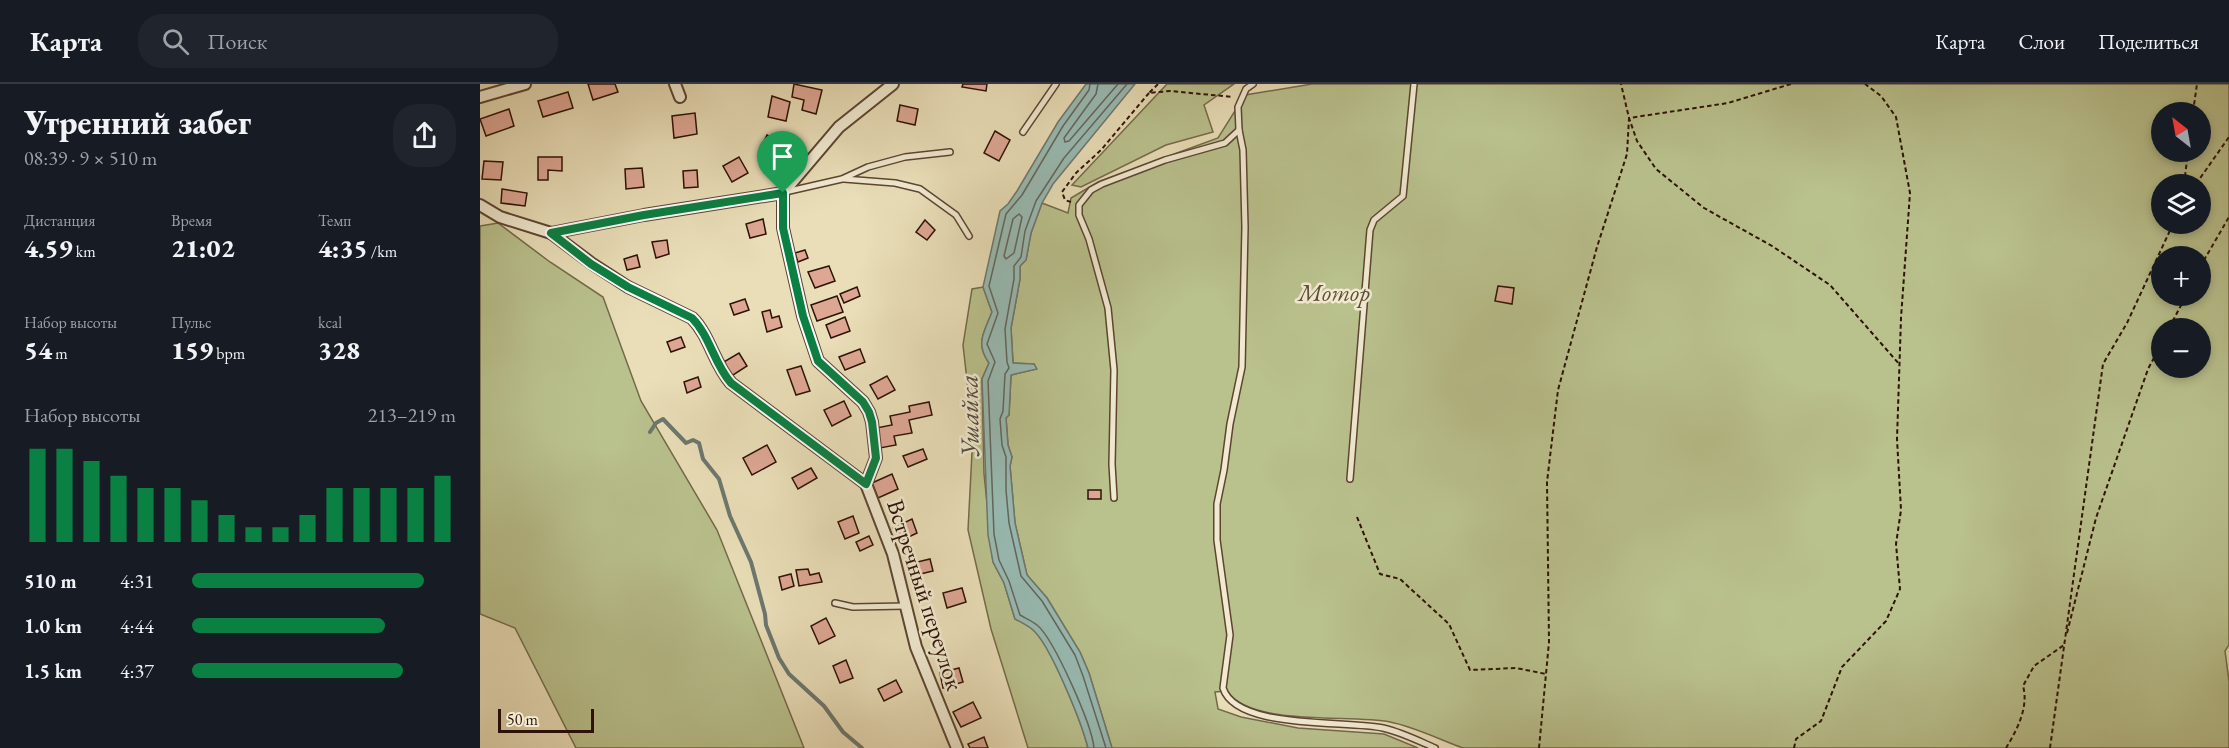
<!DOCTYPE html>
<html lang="ru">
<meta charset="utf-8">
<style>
:root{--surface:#171b24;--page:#20242c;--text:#f1f3f6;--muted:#9ea1a6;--line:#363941;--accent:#0b8043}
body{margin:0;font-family:"EB Garamond",serif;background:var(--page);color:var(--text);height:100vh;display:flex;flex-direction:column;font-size:22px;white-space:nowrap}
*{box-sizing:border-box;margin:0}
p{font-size:20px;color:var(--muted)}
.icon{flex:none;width:33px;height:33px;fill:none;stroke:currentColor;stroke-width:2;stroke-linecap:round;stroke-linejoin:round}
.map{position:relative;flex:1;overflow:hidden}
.side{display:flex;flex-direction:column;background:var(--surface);width:480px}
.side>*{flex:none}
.needle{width:39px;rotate:329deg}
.buttons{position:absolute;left:1671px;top:18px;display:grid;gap:12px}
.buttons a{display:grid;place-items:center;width:60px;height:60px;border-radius:50%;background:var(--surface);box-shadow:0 3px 9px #0003;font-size:30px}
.scale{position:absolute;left:18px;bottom:15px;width:96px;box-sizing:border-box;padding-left:6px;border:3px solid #2d1205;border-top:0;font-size:16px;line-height:21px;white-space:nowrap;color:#2d1205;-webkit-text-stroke:4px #f1ead1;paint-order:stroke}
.pin{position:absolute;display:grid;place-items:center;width:51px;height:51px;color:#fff;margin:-62px -26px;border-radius:50% 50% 50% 0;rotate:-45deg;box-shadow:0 0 6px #0007}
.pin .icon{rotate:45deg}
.round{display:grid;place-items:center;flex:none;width:63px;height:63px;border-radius:24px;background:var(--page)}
.summary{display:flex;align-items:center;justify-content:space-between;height:102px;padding:0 24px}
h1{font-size:33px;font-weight:800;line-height:45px}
.stats{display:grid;grid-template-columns:repeat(3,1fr);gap:9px;height:102px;padding:6px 24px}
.stats div{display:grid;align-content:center}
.stats b{font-size:26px;font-weight:800}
.stats small{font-size:16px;font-weight:400}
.stats p{font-size:16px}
.chart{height:168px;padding:12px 24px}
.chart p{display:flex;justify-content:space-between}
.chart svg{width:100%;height:108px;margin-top:6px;stroke:var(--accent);stroke-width:6}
ul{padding:0 24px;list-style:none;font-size:20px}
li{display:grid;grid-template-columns:96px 72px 1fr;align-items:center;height:45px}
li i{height:15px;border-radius:8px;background:var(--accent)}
header{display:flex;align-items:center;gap:36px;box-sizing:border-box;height:84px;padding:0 30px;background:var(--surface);border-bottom:2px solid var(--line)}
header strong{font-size:28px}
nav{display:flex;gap:33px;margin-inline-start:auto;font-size:21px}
.search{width:420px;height:54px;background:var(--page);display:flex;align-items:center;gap:15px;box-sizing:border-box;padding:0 21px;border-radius:24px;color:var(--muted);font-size:22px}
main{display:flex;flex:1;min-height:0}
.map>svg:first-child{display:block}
</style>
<header>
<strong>Карта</strong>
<div class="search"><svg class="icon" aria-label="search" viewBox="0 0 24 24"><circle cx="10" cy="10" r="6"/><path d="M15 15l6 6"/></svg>Поиск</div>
<nav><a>Карта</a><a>Слои</a><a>Поделиться</a></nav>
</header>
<main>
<section class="side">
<div class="summary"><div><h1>Утренний забег</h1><p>08:39 · 9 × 510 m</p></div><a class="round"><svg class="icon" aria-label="share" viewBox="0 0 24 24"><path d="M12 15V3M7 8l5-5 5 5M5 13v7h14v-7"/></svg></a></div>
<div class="stats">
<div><p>Дистанция</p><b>4.59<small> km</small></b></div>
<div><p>Время</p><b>21:02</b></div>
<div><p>Темп</p><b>4:35<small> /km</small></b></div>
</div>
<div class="stats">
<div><p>Набор высоты</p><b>54<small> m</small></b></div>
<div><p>Пульс</p><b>159<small> bpm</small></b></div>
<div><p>kcal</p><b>328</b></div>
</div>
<div class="chart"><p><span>Набор высоты</span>213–219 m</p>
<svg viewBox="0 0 160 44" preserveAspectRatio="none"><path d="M5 44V6M15 44V6M25 44V11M35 44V17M45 44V22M55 44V22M65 44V27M75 44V33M85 44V38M95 44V38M105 44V33M115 44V22M125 44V22M135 44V22M145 44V22M155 44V17"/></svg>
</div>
<ul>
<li><b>510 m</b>4:31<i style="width:88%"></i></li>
<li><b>1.0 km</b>4:44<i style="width:73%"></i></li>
<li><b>1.5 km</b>4:37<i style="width:80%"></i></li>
</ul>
</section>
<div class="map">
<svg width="1749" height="664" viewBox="0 0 1749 664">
<rect width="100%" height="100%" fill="#e9deb8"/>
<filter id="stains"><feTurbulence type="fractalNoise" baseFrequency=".00333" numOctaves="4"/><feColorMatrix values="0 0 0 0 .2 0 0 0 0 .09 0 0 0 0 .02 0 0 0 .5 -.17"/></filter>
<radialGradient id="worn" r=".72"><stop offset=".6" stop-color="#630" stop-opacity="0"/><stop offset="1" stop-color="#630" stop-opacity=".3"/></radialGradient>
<!-- green -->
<g fill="#b9c18d" stroke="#736a49" stroke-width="1.5" fill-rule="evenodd">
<path d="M687,0H754L724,21L733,48L686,61L601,103L592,101Z"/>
<path d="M832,0H1749V561L1745,567L1749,597V664H983C961,656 932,642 910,638C869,630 771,643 747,607L735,608L738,625L761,633L818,644L904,650L938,664H632L609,589L600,568L567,514L547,491L535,439L530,382L532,373L528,361L526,334L529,331L531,291L556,285L554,280L533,279L531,244L540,195V182L546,176L551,149L562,119L588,129L591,114L618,98L738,54L765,11ZM1682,28H1720V68H1682ZM1682,100H1720V140H1682ZM1682,172H1720V212H1682ZM1682,244H1720V284H1682Z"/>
<path d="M18,139L70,178L123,213L161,317L237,446L324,664H96L35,544L0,530V142Z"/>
<path d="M503,203L512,228C504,249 495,259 509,279L502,295L504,390L513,478L524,499L535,535C541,538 547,541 552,545C570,559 602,640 608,664H548L511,545L488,446L493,349L483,261L492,205Z"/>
</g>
<!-- water -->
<path fill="#98bbb4" stroke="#6d776e" stroke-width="1.5" d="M606,0H655L573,100L562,119L551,149L546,176L540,182V195L531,244L533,279L554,280L557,285L531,291L529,331L526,334L528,361L532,373L530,382L535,439L547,491L567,514L600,568L609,589L632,664H608C602,640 570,559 552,545C547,541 541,538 535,535L524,499L513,478L508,451L502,295L509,279C495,259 504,249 512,228L503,203L520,127L528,120L537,107L578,38Z"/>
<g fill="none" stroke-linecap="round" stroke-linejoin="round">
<!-- shore -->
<g stroke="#62665c" stroke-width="1.5">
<path d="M610,0L609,6L583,42L542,111L526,130L509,202L518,229L507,260L515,278L508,297L514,450L519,476L529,497L540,531C545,534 552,537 557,541C574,555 612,641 614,664"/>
<path d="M618,0L616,10L584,54L585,58L589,57L638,0"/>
<path d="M539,130L542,133L534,169L526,175L524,172L533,135Z"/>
<path d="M626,664L603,592L595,571L562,517L541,492L529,439L526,406V373L522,361L520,335L523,327L525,290L529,284L527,278L525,245L534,195V182L541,173L545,147L556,117L584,74L647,0"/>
</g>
<!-- stream -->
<path stroke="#6d776e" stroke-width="4" d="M170,348L176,339L183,335L206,359L213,356L219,359L223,375L239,395L250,432L271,478L285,530L286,541L299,574L309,590L344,622L363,648L382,664"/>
</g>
<!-- building -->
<g fill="#dea794" stroke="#2d1205" stroke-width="1.5">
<path d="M108,0H135L138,8L113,16Z"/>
<path d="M314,0L342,6L336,30L322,26L324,16L312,13Z"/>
<path d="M483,0H507L506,7L482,3Z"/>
<path d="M88,8L93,24L63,33L58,17Z"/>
<path d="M292,12L310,18L306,37L288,33Z"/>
<path d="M420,21L438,25L435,41L417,37Z"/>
<path d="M29,25L34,42L6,52L0,35Z"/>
<path d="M215,29L217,50L194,54L192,32Z"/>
<path d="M515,47L530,56L519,77L504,69Z"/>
<path d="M287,51L297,57L291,71L280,65Z"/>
<path d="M58,73H82V87L68,86V96H58Z"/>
<path d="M259,73L268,89L252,98L243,82Z"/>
<path d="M4,77L23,78L21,96L2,95Z"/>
<path d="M162,84L164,103L146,105L145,85Z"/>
<path d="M217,86L218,103L204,104L203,87Z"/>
<path d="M22,105L47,109L45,122L21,119Z"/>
<path d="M283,135L286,150L270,154L266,140Z"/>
<path d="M445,136L455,146L447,156L436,148Z"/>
<path d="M187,156L189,170L176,174L172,158Z"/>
<path d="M325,166L328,174L318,178L315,169Z"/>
<path d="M157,171L160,183L147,186L144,175Z"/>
<path d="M349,182L355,197L335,204L328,188Z"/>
<path d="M1018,202L1034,204L1032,220L1015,217Z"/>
<path d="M377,203L380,212L364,219L360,210Z"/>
<path d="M357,212L363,228L337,237L331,221Z"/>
<path d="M265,215L269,226L254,231L250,220Z"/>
<path d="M290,226L292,234L299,232L302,243L287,248L282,228Z"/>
<path d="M365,233L370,247L351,254L346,241Z"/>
<path d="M201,253L205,263L191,268L187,258Z"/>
<path d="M380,265L385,278L365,286L359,273Z"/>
<path d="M259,269L267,282L250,293L242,279Z"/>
<path d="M321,282L330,307L316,311L307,286Z"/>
<path d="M407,292L415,306L398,315L390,301Z"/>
<path d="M218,293L221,303L207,309L204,298Z"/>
<path d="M364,317L371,332L352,342L344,326Z"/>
<path d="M449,318L452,331L429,336L432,349L414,352L416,361L400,364L396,344L412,341L410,332L430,328L429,322Z"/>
<path d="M287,361L296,378L272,391L263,374Z"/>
<path d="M443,365L447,375L428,383L423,372Z"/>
<path d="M331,384L337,394L318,405L312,394Z"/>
<path d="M412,390L418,405L398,414L392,399Z"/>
<rect x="608" y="406" width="13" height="9"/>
<path d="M373,432L379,449L365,455L358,438Z"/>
<path d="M432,435L437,449L420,457L413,444Z"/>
<path d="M389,452L393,461L380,467L376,458Z"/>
<path d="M450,475L453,487L436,491L433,479Z"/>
<path d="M328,485L330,491L339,489L342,498L319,502L316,486Z"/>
<path d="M311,490L314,502L302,506L299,493Z"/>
<path d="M482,504L486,518L467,524L463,509Z"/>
<path d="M346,534L355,552L339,560L331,542Z"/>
<path d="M366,576L373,594L360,599L353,582Z"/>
<path d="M479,584L483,598L463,604L460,589Z"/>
<path d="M416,596L422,608L404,617L398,605Z"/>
<path d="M493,618L501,634L481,643L473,628Z"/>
<path d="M504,653L508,664H490L488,660Z"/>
</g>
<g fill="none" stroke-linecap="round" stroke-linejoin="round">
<!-- service casing -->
<g stroke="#5c4532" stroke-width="8">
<g id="service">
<path d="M773,0L766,5L758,23L759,46L763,66L765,143L762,283L750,340L744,386L737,420V456L750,551L743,604C756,646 866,636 903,644C921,648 939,657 955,664"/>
<path d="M543,48L576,0"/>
<path d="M364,95L415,99L440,105L476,131L489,152"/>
<path d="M305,108L362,95L388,83L425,73L470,68"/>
<path d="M870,395L890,146L894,136L923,112L934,0"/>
<path d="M634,414L632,380L634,286L628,224L609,155L599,131V121L611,106L622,100L685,76L745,59L759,46"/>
<path d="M355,519L373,523L426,522"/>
</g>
</g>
<!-- minor casing -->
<g stroke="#5c4532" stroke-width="14">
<g id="minor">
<path d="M195,0L200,13"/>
<path d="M0,13L45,0"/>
<path d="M303,109V144L323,232L338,277L383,318L389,328L392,338L396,374L386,400L413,470L436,563L477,664"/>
<path d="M0,121L20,133L71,149L164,131L303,109L359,43L413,0"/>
<path d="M71,149L111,179L148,203L212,234C230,252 234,280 251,299L386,400"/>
</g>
</g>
<!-- path -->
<g stroke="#2d1205" stroke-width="2" stroke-dasharray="4.5 3" stroke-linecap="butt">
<path d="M678,0L669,9L690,7L753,13"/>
<path d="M1311,0L1248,19L1149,34L1157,57L1176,85L1224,124L1292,162L1350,201L1420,281"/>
<path d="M1713,28L1717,0"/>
<path d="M1704,100L1708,68"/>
<path d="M1716,100L1749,53"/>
<path d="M591,118L585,116L582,108L596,89L621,66L669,9"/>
<path d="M1720,183L1749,133"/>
<path d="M1689,244L1706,212"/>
<path d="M877,433L900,490L920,495L969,540L990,586L1036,584L1066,590"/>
<path d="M1587,549L1616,434L1668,285L1682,259"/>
<path d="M1059,664L1069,558L1067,398L1078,306L1117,163L1147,70L1149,34L1141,0"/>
<path d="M1314,664L1316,655L1341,637L1362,583L1406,537L1420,505L1416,460L1421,426L1417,355L1421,234L1430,109L1416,33L1401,12L1385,0"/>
<path d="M1526,664C1537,646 1549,623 1543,602L1554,582L1584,561"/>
<path d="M1570,664L1623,280L1647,239L1693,140"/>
</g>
<!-- service -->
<use href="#service" stroke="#f1ead1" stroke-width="5"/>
<!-- minor -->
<use href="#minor" stroke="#f1ead1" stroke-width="10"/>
</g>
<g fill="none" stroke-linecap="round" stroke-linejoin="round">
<!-- route casing -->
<g stroke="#fff" stroke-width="12">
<path id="route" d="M303,109V144L323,232L338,277L383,318L389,328L392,338L396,374L386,400L251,299C234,280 230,252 212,234L148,203L111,180L71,149L164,131Z"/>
</g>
<!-- route -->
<use href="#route" stroke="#0b8043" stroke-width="8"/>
</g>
<g text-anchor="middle" stroke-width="5" stroke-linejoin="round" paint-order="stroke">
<!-- park labels -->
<g font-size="24" font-style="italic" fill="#5e4f35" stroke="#f1ead1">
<text x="854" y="217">Мотор</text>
</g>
<!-- street labels -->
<g font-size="24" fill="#2d1205" stroke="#f1ead1">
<text transform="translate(445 511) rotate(72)" y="8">Встречный переулок</text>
</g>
<!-- water labels -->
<g font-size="26" font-style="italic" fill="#524d42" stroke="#f1ead1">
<text transform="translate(489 332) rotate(-91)" y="9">Ушайка</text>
</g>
</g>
<rect width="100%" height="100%" filter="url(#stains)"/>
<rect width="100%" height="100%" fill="url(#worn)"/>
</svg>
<div class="buttons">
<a><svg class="needle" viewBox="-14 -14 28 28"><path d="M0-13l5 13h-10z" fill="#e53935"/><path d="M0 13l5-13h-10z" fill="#9ea1a6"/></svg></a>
<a><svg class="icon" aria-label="layers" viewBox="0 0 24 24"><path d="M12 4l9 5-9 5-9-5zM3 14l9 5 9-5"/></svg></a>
<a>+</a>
<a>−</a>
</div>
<div class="scale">50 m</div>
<div class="pin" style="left:303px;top:109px;background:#1e9e55"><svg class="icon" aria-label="arrive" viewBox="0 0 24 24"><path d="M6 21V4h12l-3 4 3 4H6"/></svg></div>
</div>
</main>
